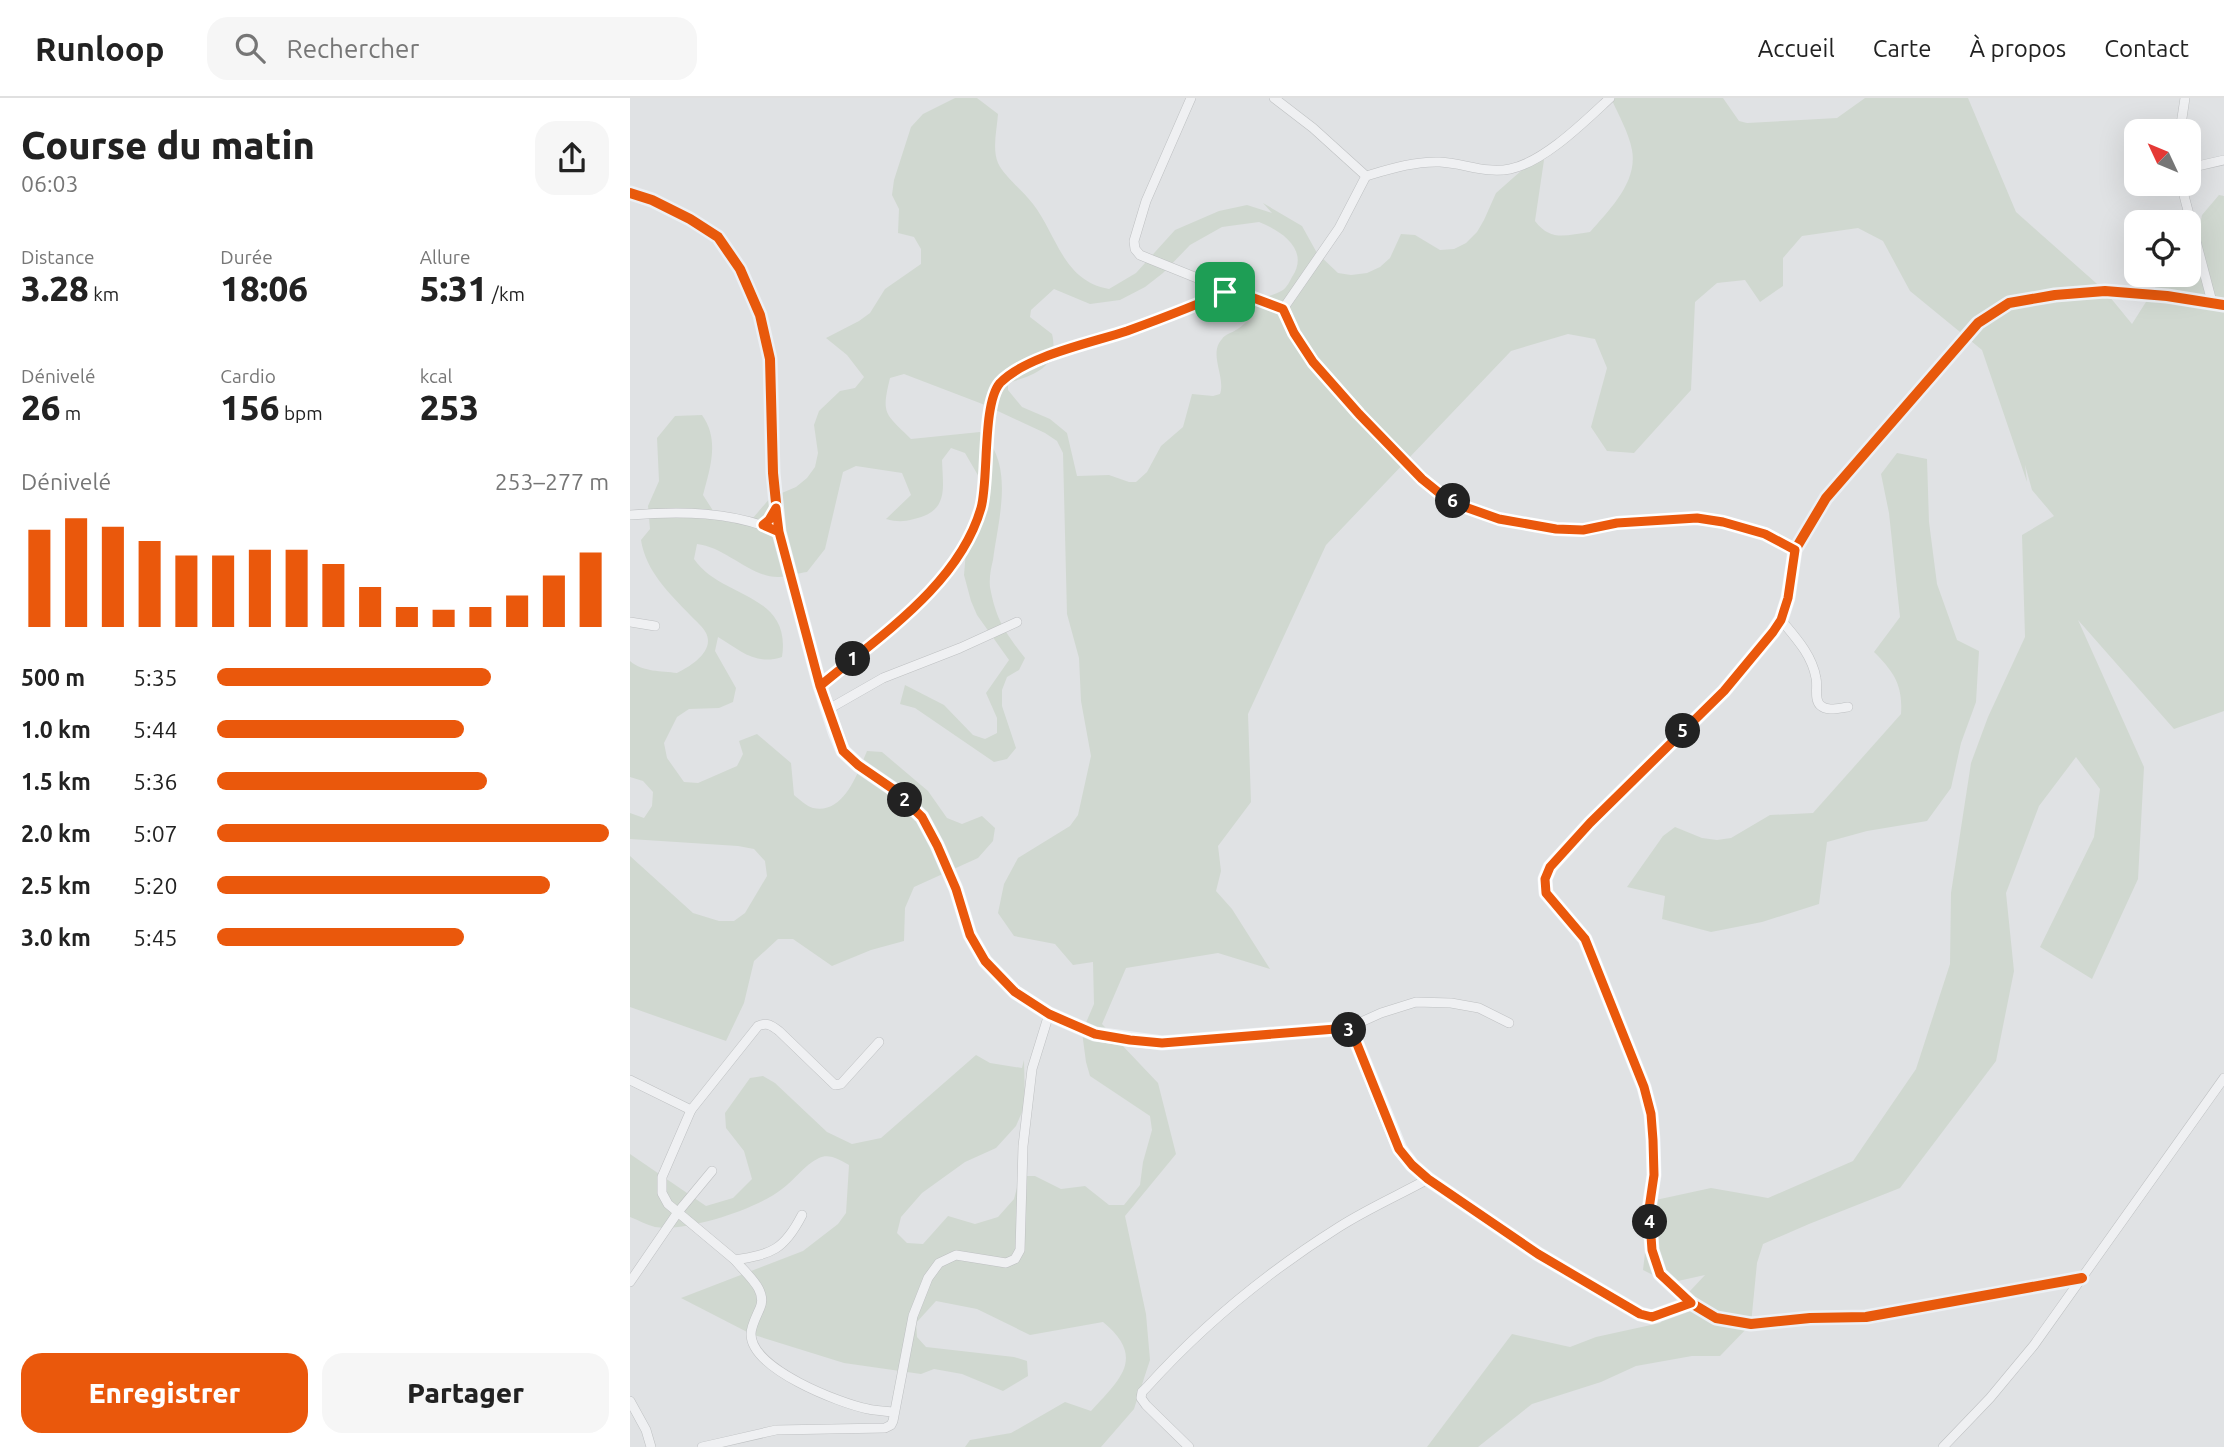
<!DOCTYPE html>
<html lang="fr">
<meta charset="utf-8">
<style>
:root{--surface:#fff;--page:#f6f6f6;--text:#222;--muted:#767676;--line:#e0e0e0;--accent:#ea580c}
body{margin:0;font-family:Ubuntu,sans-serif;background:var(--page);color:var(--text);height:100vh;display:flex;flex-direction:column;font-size:26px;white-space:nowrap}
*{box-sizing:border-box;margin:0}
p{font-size:23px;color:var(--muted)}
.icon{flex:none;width:38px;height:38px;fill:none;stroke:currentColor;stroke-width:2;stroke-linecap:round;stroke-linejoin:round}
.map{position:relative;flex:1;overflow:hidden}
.panel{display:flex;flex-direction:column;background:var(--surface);width:630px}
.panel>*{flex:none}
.needle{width:46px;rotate:314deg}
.fabs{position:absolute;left:1494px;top:21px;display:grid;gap:14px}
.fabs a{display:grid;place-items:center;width:77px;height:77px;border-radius:14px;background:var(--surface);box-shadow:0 7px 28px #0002;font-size:35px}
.pin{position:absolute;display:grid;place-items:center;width:60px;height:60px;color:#fff;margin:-30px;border-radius:14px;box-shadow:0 4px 10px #0006}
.km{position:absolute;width:35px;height:35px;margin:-18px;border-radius:50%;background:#222;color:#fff;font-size:19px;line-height:35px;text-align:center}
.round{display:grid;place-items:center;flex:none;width:74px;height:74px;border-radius:21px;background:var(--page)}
.overview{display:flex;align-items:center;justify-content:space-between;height:119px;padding:0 21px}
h1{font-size:38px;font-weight:800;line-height:52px}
.metrics{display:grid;grid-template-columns:repeat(3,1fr);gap:10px;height:119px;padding:7px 21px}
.metrics div{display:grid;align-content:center}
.metrics b{font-size:35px;font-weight:800}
.metrics small{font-size:19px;font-weight:400}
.metrics p{font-size:19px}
.chart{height:196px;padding:14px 21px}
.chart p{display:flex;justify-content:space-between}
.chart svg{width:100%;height:126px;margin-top:7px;stroke:var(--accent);stroke-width:6}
.cta{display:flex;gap:14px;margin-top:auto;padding:14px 21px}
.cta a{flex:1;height:80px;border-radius:21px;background:var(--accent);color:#fff;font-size:28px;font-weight:800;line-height:80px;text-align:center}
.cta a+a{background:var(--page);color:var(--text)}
ul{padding:0 21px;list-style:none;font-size:23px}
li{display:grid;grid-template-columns:112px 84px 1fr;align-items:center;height:52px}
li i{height:18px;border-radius:9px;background:var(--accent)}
header{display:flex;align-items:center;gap:42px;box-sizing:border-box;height:98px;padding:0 35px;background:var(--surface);border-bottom:2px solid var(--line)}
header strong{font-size:33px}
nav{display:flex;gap:38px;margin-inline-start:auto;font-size:24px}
.search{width:490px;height:63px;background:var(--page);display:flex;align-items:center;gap:18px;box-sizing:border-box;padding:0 24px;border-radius:21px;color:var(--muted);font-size:26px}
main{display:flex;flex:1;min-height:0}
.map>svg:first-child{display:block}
</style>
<header>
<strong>Runloop</strong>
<div class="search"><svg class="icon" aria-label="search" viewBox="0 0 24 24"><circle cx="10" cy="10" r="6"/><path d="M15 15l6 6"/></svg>Rechercher</div>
<nav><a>Accueil</a><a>Carte</a><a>À propos</a><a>Contact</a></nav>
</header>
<main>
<section class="panel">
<div class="overview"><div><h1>Course du matin</h1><p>06:03</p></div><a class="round"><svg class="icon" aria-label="share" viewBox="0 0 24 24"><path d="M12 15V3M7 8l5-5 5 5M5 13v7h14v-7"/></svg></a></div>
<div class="metrics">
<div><p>Distance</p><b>3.28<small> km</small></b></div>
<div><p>Durée</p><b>18:06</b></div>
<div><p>Allure</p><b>5:31<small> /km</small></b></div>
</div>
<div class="metrics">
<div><p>Dénivelé</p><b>26<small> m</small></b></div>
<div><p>Cardio</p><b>156<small> bpm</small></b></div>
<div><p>kcal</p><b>253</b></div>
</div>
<div class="chart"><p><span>Dénivelé</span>253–277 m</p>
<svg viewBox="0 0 160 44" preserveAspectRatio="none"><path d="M5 44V10M15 44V6M25 44V9M35 44V14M45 44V19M55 44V19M65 44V17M75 44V17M85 44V22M95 44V30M105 44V37M115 44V38M125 44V37M135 44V33M145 44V26M155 44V18"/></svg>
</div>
<ul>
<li><b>500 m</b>5:35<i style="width:70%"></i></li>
<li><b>1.0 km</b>5:44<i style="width:63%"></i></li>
<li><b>1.5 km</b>5:36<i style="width:69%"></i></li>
<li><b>2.0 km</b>5:07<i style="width:100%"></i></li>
<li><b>2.5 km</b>5:20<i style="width:85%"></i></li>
<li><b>3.0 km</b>5:45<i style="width:63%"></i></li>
</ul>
<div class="cta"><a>Enregistrer</a><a>Partager</a></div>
</section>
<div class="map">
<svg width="1594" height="1349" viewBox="0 0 1594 1349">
<rect width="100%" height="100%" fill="#e0e2e4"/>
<!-- green -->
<g fill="#d0d8d0" fill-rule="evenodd">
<path d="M325,0H347L368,16C367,31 362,51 368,65C374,78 394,94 403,106C427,137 433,183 479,191L506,175L545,132L589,113L617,107L642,115L633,105L672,128L687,155L708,175L721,177L737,175L750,169L760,160L771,136L785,137L810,152L824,151L836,145L847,134L854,122L866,95L901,64L914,62L905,123C921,144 936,137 960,134C979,112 1008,84 1002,52C999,35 988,16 981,0H1093L1109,23L1117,25L1207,20L1235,0H1338L1386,114L1475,193L1502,226L1533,177H1559V150L1566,144L1572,117L1589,97L1594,98V613L1544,631L1448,522L1514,669L1508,781L1462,881L1410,849L1464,739L1470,691L1446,659L1409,708L1376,795L1384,873L1366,963L1270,1090L1179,1126L1133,1146L1127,1165L1121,1226L1090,1258H1062L1006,1268L971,1284L902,1306L848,1349H797L882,1236L940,1249L966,1239L1030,1225L1075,1177L1039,1185L1013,1172L1021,1103L1081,1090L1138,1100L1223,1063L1286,971L1320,866L1321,795L1341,665L1358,619L1395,539L1392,437L1424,418L1402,392L1395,367L1397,384L1352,252L1280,193L1253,143L1228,130L1172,138L1153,160V188L1130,204L1115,182L1087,185L1065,204L1061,292L1004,355L977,353L961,329L977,270L965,241L938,236L881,253L696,447L618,616L621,704L588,748L591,773L586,793L602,811L640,871L588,855L496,870L472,926L528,985L546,1056L495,1118L516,1216L520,1262L504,1311L471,1349H335L340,1342L381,1335L435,1304L461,1313C489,1282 517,1260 473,1224L400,1237L347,1211L306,1203L286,1225L287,1239L296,1249L384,1259L397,1263L398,1278L373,1293L332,1276L304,1271L291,1276L214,1265L121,1236L51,1200L173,1153L208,1126L216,1115L219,1067C210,1062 199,1055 189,1060C174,1067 165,1082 152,1091C127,1111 57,1134 25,1129C17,1127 8,1122 0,1119V1056L76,1108L103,1100L122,1081L114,1053L96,1030L95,1015L120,980L133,978L145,985L197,1034L222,1046L251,1040L346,957L360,965L392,970L394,962L395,1007L386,1028L366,1050L335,1064L292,1095L271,1119L267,1135L277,1145L293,1146L318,1118L345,1126L368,1119L384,1101L390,1078H405L431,1091L455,1088L479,1107H494L510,1087L513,1064L522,1032L520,1018L460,978L456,964L452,934L464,906L463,864L443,867L425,846L384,838L368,815L374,786L388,760L440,728L448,717L461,658L451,603L449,560L437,516L433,355L427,343L415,335L355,307L274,276L260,280C251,317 255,315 281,341L350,334C386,365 368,422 363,462C361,470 359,480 360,489C366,522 375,534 395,560L389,572L377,579L372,592V608L386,650L377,661L364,664L285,610L270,606L275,587L314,607L343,637L355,641L367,635V620L356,595L379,562L347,517L341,503L334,477L337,441L352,407L349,379L335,355L321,350L312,362C313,391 319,413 284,421C273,424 267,424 256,421L281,397L272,375L226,368L213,374L195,451L177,474C168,475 158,479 149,479C121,480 96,449 67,446L64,461C91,501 162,494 152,559C125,568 110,552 88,539L85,553L106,590L103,604L89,610L59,611L47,619L34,645L37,660L54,684L68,685L107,668L113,656L109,643L127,636L161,665L164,697C169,701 176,708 183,710C214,717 228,674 237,653L252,654L298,693L317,720L332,726L352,718L365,730L363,743L348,760L284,789L275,810L274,843L241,852L202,868L163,841H148L124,863L114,905L96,943L0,909V758L63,815L89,823H104L115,815L137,778L135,763L124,751L108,748L0,741V715L14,720L22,708L23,694L13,683L0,679V563C12,574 32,573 47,575C61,568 85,553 76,535C73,529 66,523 61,518C40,496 16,474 11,442L20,431L18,408L29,383L27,340L45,318L72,317C90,342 80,370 73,397L89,422L117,427L140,400L166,389L177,380L185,369L188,355L184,327L189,313L210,293L225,290L234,279L217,257L196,240L229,223L240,215L255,191L291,166V151L284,139L268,135L269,111L262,97L264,82L281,29L293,16ZM629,124C652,133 680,152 662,179C660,183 657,189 653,192C642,199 629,199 618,207L623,216C618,222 613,228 606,232C602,235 595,236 592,241C578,256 596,279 590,296L583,298L562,296L553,329L531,348L517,374L506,384H499L479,377L447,378L437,335L420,321L392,309L378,292V285C405,277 430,269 422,236L400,219L401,212L424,191L460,206L490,202L515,189L533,175L560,147L592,129Z"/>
<path d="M1267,355L1297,361L1299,424L1307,486L1327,542L1349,553L1346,604L1331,645L1321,690L1297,723L1237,733L1197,744L1189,806L1132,824L1081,834L1032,821L1035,798L997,789L1033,738L1045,729L1072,740L1087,742L1101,740L1140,717L1183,715L1271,616C1273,587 1264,574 1244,554L1270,519L1259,415L1251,376Z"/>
</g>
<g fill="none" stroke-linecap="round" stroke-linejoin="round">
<!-- minor casing -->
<g stroke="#bec0c2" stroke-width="10">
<g id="minor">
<path d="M561,0L516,103L504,143L505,151L510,157L572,182L595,194"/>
<path d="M644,0L683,30L736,78L709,130L653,211C681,268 720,307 764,352C780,368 795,388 815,399C831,408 851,417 869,421C879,423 890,423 901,425C918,429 936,434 953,432C966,431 978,426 990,425C1062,418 1099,417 1165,452"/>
<path d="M1550,33L1555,0"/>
<path d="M1559,70L1594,62"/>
<path d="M736,78C760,71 785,63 810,64C833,65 856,76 880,71C914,64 954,24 980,0"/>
<path d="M1551,86L1582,204"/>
<path d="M0,95L22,102L60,121L88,139L110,171L130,217L140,261L143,375L149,434L190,588L205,634L213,653L228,667L263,691L292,719L307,747L326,791L340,837L355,863L385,894L419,916L465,936L532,945L718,930L727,946L770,1051L782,1067L798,1081L908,1156L1010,1216L1022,1219L1061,1205"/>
<path d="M0,417C49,413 103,413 149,434"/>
<path d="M1151,522C1166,540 1182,557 1186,580C1188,588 1184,601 1190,607C1197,614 1209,610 1218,609"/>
<path d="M0,524L25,528"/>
<path d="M190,588L294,501L312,482L333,450L345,428L352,407L354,367L362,303L366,291L385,273L432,254L496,233L574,204L595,194L613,196L653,211"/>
<path d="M197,612L253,580L330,550L387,524"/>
<path d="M718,930L751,915L786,904L821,905L849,910L879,925"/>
<path d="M0,982L61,1012"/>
<path d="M172,1117C154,1152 142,1156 105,1162L38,1106L32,1095V1079L61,1012L128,928C137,924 141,927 149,933L205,987L211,986L249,944"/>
<path d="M105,1162C116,1176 138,1192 130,1210C127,1217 121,1228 121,1236C121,1271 209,1305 238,1311C246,1313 256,1313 264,1314"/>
<path d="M1452,1180L1236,1219L1180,1220L1121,1226L1086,1220L1061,1205L1030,1176L1022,1152L1019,1111L1024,1077L1023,1042L1021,1016L1014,989L955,841L916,795L915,781L920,769L960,725L1094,593L1143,534L1151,522L1158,500L1165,452L1196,400L1348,225L1379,205L1425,197L1475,193L1537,198L1594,207"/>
<path d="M0,1184L48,1114L82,1073"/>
<path d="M0,1303L16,1332L21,1349"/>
<path d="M72,1349L146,1332L255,1330L261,1327L263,1323L283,1218L298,1180L309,1165L326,1157L376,1165L385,1161L390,1152L393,1048L402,971L419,916"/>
<path d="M559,1349L516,1307L511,1300L512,1294L517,1289C573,1227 639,1173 709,1129C737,1111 769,1097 798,1081"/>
<path d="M1313,1349L1360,1300L1404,1247L1594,980"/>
</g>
</g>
<!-- minor -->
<use href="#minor" stroke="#eff0f2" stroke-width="9"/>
<!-- cycleway casing -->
<g stroke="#edf0f4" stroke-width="15">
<g id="cycleway">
<path d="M0,95L22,102L60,121L88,139L110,171L130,217L140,261L143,375L149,434L190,588L205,634L213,653L228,667L263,691L292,719L307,747L326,791L340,837L355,863L385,894L419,916L465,936L532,945L718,930L727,946L770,1051L782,1067L798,1081L908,1156L1010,1216L1022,1219L1061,1205"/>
<path d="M1452,1180L1236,1219L1180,1220L1121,1226L1086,1220L1061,1205L1030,1176L1022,1152L1019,1111L1024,1077L1023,1042L1021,1016L1014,989L955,841L916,795L915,781L920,769L960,725L1094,593L1143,534L1151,522L1158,500L1165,452L1196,400L1348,225L1379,205L1425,197L1475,193L1537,198L1594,207"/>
</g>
</g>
<!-- cycleway -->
<use href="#cycleway" stroke="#e8590c" stroke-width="10"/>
</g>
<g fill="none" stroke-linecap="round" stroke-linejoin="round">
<!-- route casing -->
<g stroke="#fff" stroke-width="14">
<path id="route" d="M595,194C563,209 530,221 497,233C461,245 396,258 370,285C352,306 359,382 351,410C329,487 248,539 190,588L149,434L133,427L139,422L146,410L149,434L190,588L213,653L228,667L263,691L292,719L307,747L326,791L340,837L355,863L385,894L419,916L465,936L500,942L532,945L718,930L727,946L769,1051L782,1067L798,1081L908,1156L1010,1216L1022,1219L1061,1205L1030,1176L1022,1152L1019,1111L1024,1077L1023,1042L1021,1016L1014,989L955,841L916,795L915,781L920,769L960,725L1094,593L1143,534L1151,522L1158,500L1165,452L1135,436L1093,424L1067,420L987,425L953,432L926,431L869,421L835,409L813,398L792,381L729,316L683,264L664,235L653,211L613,196L595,194"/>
</g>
<!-- route -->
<use href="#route" stroke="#ea580c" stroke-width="9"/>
</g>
</svg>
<div class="fabs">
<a><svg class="needle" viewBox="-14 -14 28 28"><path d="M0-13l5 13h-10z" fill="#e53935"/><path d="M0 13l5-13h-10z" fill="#767676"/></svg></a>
<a><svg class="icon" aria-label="locate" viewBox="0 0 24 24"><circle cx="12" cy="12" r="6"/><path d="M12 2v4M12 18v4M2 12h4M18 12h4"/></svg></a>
</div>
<div class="pin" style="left:595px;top:194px;background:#1e9e55"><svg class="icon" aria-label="arrive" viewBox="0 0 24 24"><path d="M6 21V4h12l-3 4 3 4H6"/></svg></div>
<b class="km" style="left:223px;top:561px">1</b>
<b class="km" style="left:275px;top:702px">2</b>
<b class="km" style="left:719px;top:932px">3</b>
<b class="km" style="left:1020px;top:1124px">4</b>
<b class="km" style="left:1053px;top:633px">5</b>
<b class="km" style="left:823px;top:403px">6</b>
</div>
</main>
